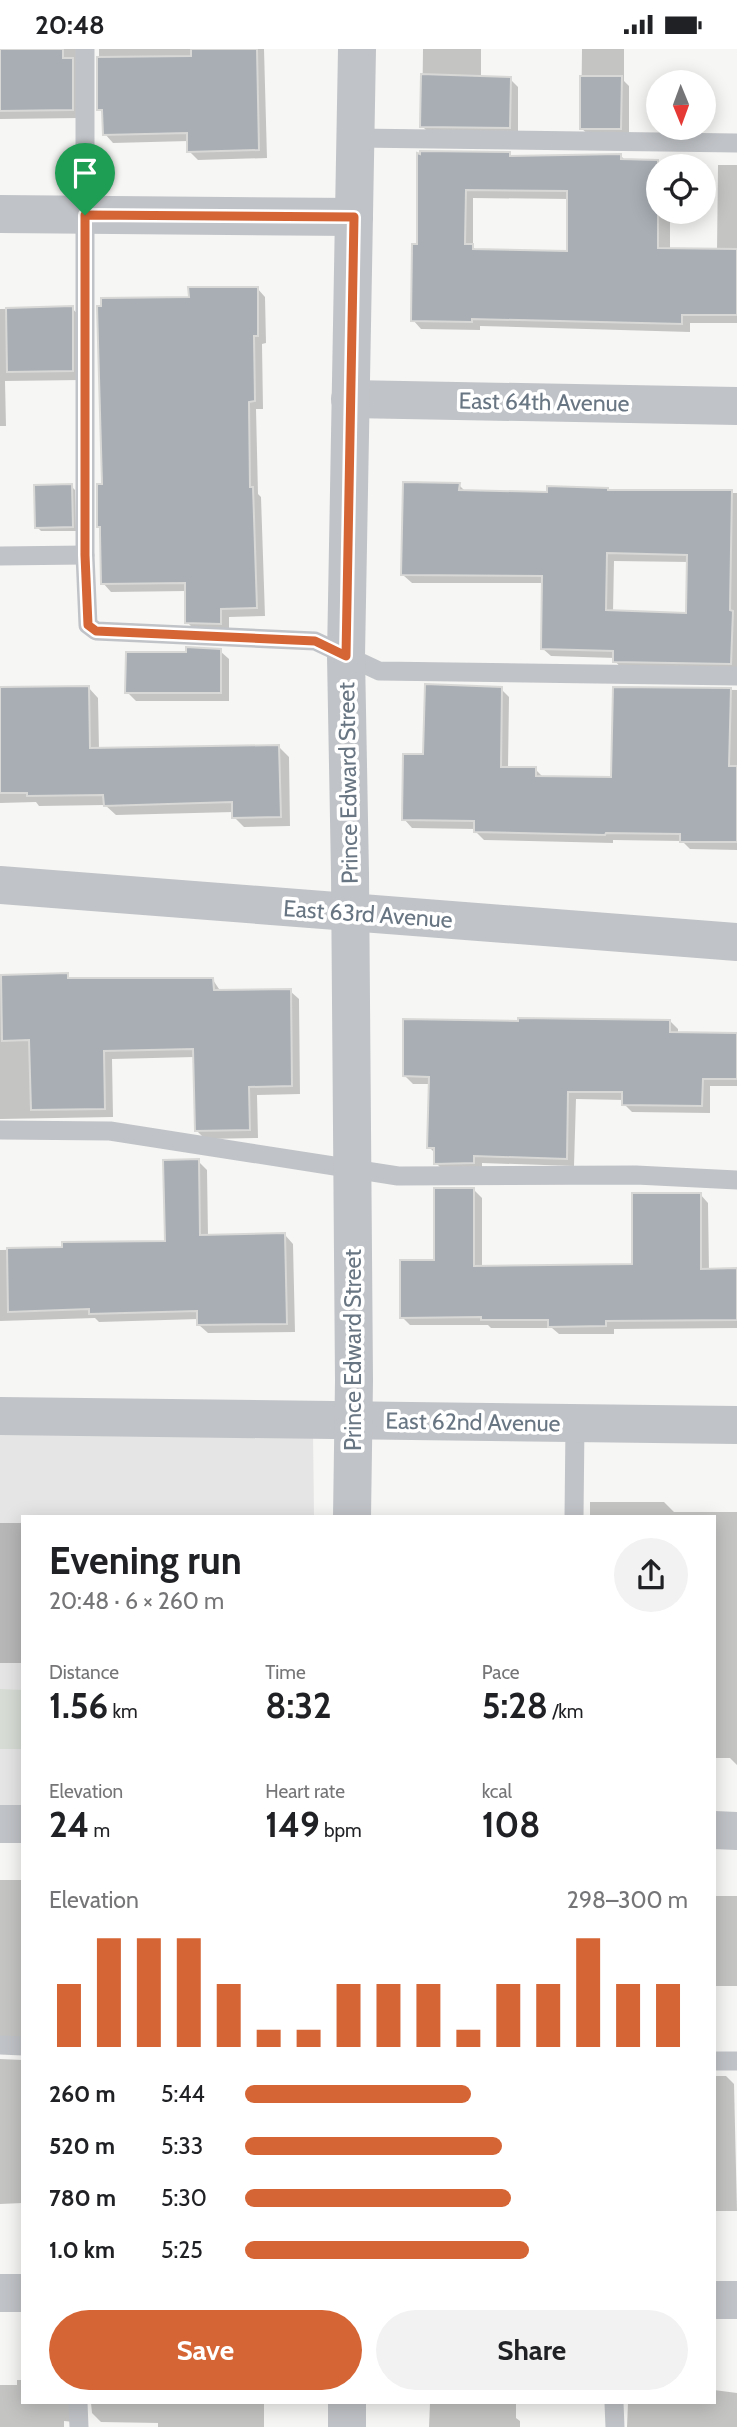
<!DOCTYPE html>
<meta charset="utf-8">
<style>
:root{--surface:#fff;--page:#f2f2f2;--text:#202124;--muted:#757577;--accent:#d56535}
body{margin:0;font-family:Cabin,sans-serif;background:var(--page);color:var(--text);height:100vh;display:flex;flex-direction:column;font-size:26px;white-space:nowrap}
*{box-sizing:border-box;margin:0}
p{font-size:23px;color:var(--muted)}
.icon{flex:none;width:38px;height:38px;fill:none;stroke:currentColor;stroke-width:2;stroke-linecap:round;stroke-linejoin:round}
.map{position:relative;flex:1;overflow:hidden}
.side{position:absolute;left:21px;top:1466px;width:695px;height:889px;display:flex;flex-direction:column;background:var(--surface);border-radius:0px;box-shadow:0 4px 18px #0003}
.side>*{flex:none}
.needle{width:46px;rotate:179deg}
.fabs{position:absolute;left:646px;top:21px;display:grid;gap:14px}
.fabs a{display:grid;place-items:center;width:70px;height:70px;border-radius:50%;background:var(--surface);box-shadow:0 4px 18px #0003;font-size:35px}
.pin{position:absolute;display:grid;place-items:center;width:60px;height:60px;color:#fff;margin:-72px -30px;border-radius:50% 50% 50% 0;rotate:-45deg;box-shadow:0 0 7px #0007}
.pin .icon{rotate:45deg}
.round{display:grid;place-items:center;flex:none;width:74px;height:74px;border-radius:37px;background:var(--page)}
.headline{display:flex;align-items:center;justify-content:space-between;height:119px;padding:0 28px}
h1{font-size:38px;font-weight:700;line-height:52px}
.stats{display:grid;grid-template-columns:repeat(3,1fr);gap:10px;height:119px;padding:7px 28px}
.stats div{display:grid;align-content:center}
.stats b{font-size:35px;font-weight:700}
.stats small{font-size:19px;font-weight:400}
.stats p{font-size:19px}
.chart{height:196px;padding:14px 28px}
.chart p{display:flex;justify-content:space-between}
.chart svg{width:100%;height:126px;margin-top:7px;stroke:var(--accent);stroke-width:6}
.cta{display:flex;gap:14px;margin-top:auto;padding:14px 28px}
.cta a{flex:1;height:80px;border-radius:42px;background:var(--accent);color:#fff;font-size:28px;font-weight:700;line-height:80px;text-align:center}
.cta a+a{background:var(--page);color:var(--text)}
ul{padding:0 28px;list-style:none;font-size:23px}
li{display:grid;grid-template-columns:112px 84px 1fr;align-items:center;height:52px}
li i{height:18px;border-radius:9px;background:var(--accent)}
.status{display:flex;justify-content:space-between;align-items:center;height:49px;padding:0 35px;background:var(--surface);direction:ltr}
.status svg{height:19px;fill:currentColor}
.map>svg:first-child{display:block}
</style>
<div class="status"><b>20:48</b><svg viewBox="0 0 49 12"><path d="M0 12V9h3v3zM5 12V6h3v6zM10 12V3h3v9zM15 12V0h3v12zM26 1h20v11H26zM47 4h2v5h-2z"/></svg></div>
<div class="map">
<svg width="737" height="2378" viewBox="0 0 737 2378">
<rect width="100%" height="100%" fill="#f6f6f4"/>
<!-- built -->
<path fill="#e4e5e4" d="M0,1382L313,1384L314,1468H23V1756H0Z"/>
<!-- green -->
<path fill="#d7ddd5" d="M0,1640L23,1641V1700H0Z"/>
<!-- shadow -->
<g fill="#0003" fill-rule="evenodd">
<path d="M0,0H86L81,69L0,70Z"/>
<path d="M99,0H264L267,109L198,111L189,102V92L113,94L105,85L104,66L99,60Z"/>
<path d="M423,0H481V30H510L518,38V86L430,85L422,77Z"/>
<path d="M582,0H624V32L629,37V88L590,87L581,79Z"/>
<path d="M510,105L513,108L620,106L626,112L662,113L667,117H658V163H670V201H717L718,116H737V274H690V283L480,277V281L421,280L413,271L418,196L419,106ZM473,149L569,150L568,203L477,202L473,198Z"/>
<path d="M257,239L265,248L266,294L262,295L263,360H256L258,445L261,448L265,567L229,568V583L196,582L187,573V542L111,543L103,534L101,480L99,477L103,436L190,249Z"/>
<path d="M72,259L81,269V331L5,332L6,377H0V260Z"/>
<path d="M459,436L466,443L737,444V622L623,621L615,612V609L551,607L542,599L544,534H412L403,526ZM614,512L689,513L688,566L613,563Z"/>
<path d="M71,437L75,441L76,482H41L37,478Z"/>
<path d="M220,602L229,610V652H136L127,643L188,605Z"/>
<path d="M0,638H88L98,649L99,700L279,698L289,708L290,777L244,778L234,768V763L116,766L105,756L39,757L36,753L0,754Z"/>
<path d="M614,639L737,641V801L690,800L682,792L613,791V794L484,791L476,783V780L412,779L404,770L425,707L501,640L509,648L508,719L535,720L544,729L613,730Z"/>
<path d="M67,926L72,931H213L221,943L290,942L299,950L300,1045L257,1046L258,1089L205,1090L196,1081L195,1008L112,1010L113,1068L0,1070V927Z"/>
<path d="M670,972L678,980V985H737V1037H710V1064L632,1063L624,1055V1051L576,1050L574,1117L482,1114V1122H444L436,1114V1105L429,1098L430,1035H413L405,1027Z"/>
<path d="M198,1112L207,1121L208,1187L285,1186L293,1195L295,1283L208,1284L199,1276V1270L99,1273L95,1269L0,1272V1201L64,1200L167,1193Z"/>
<path d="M474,1141L482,1149V1219L634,1217L700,1145L708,1154L709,1222L737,1223V1279L614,1280V1285H559L552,1279H491L488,1276H410L402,1268L436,1213Z"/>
<path d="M590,1453H664L674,1463H737V1716L730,1709H714V1468H590Z"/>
<rect x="0" y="1474" width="23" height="140"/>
<path d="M0,1831H23V1992L0,1997Z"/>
<rect x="714" y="1847" width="23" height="90"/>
<path d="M0,2010L23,2011V2154L0,2155Z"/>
<path d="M714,2027H726L734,2035L737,2162H714Z"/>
<path d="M17,2331H23V2354H81L74,2373L64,2372V2378H0V2336H17Z"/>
<path d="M714,2341L737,2344V2378H627L628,2354H714Z"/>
<path d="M91,2354H264V2378H158V2374L101,2373L92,2364Z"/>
<path d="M430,2354H516V2369L520,2372V2378H429Z"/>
</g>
<!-- building -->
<g fill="#a8aeb4" stroke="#d8d8d6" stroke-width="2" fill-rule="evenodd">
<path d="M0,0H63V9H73V61L0,62Z"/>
<path d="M191,0H257L259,101L187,103V84L103,86L102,61H97V8L191,7Z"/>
<path d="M421,25L511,28L510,79L420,78Z"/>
<path d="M580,27H622L621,80H580Z"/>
<path d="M420,102L510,103V107L621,105V110L658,111V199L737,200V266H682V275L472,270V273L411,272L412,195H417V104L420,105ZM466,141L567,142V202L473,200V195H465Z"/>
<path d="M188,238H258V287H254L255,352L249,353L250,438H253L257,559L221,560V575L185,574V534L101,535L100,485V478H97V435H102L97,257H101V249L189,248Z"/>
<path d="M73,257V322L7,323L6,259Z"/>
<path d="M403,433L460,434L459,441L547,443V437L608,439V441H732L730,561L733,562L731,615L613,613V602L541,600L542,527L401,526ZM607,504L687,506L686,564L606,561Z"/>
<path d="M72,435L73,478L35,479L34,436Z"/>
<path d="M186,598L221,600V644H125L126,603H186Z"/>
<path d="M425,635L502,638L501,718H536V727L611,728L613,638L731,639L729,717H737V793H680V785L606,784L605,786L474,783V772L402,771L403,705H423Z"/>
<path d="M89,637L90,699L279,696L281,768L232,769V753L104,757L103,746L27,747V744H0V638Z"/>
<path d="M68,924V929H213L214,941L291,940L292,1037L249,1038L250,1081L195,1082L193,1000L104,1002L105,1060L31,1061L29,991L2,992L1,926Z"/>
<path d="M518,969L670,971V983L737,984V1030H703L702,1057L622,1056V1043H568L567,1110L474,1107V1114L434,1115V1099H427L429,1028L403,1027V970L518,972Z"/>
<path d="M199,1110L200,1186L285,1184L287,1275L197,1276V1262L89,1265V1260L8,1263L7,1199L62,1198V1193L165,1192L163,1111Z"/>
<path d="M434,1139H474V1217L632,1215V1144H701V1220L737,1219V1271L606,1272V1277L548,1278V1271H481V1268L400,1269V1211H434Z"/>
</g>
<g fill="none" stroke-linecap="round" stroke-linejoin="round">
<!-- lane -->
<g stroke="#c0c3c7" stroke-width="19">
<path d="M85,0V506L88,576L96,582L315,592L379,622L737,627"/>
<path d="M356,89L737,94"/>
<path d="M0,507L85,506"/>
<path d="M0,1081L110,1082L398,1127L636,1126L737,1131"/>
<path d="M574,1468L575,1375"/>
<path d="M0,1996L23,1997"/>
<path d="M714,2012H737"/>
<path d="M78,2354L79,2378"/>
<path d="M614,2354L615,2378"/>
</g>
<!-- street -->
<g stroke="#c0c3c7" stroke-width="38">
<path d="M0,165L354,168"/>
<path d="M350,350L737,357"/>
<path d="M0,836L737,893"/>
<path d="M0,1367L737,1376"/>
<path d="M352,1468L354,1332L350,825L346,607L357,0"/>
<path d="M0,1775H23"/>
<path d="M714,1781L737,1782"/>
<path d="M0,2244H23"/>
<path d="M714,2251H737"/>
<path d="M347,2354V2378"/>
</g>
</g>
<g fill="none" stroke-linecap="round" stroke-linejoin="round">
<!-- route casing -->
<g stroke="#fff" stroke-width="14">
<path id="route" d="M85,166L354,168L346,607L315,592L96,582L88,576L85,506Z"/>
</g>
<!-- route -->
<use href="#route" stroke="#d56535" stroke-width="9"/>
</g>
<g text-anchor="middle" stroke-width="7" stroke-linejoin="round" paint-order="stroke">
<!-- street labels -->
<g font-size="23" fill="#687582" stroke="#fff">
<text transform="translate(544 353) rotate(1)" y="8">East 64th Avenue</text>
<text transform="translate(348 734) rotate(-91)" y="8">Prince Edward Street</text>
<text transform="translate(368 865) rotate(4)" y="8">East 63rd Avenue</text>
<text transform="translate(353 1301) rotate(-90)" y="8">Prince Edward Street</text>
<text transform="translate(473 1373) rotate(1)" y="8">East 62nd Avenue</text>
</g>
</g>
</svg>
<div class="fabs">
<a><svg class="needle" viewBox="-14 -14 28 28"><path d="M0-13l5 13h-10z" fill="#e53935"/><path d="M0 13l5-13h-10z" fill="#757577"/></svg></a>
<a><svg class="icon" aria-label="locate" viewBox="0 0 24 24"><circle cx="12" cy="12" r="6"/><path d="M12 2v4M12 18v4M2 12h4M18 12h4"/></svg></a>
</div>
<div class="pin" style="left:85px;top:166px;background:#1e9e55"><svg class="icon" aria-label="arrive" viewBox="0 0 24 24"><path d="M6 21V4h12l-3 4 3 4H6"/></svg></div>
<section class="side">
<div class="headline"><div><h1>Evening run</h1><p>20:48 · 6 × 260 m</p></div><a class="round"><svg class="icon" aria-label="share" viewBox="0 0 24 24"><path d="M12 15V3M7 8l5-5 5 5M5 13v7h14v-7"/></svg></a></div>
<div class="stats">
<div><p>Distance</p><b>1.56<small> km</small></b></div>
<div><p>Time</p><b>8:32</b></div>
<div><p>Pace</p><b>5:28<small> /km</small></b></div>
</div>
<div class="stats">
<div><p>Elevation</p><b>24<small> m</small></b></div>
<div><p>Heart rate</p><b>149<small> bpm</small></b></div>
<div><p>kcal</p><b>108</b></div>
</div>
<div class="chart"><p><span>Elevation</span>298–300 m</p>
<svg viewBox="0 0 160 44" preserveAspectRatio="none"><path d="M5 44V22M15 44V6M25 44V6M35 44V6M45 44V22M55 44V38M65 44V38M75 44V22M85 44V22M95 44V22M105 44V38M115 44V22M125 44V22M135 44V6M145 44V22M155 44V22"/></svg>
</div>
<ul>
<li><b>260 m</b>5:44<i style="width:51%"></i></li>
<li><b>520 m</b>5:33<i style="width:58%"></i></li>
<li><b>780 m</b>5:30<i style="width:60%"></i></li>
<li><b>1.0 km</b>5:25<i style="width:64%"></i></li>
</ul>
<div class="cta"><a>Save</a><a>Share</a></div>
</section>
</div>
